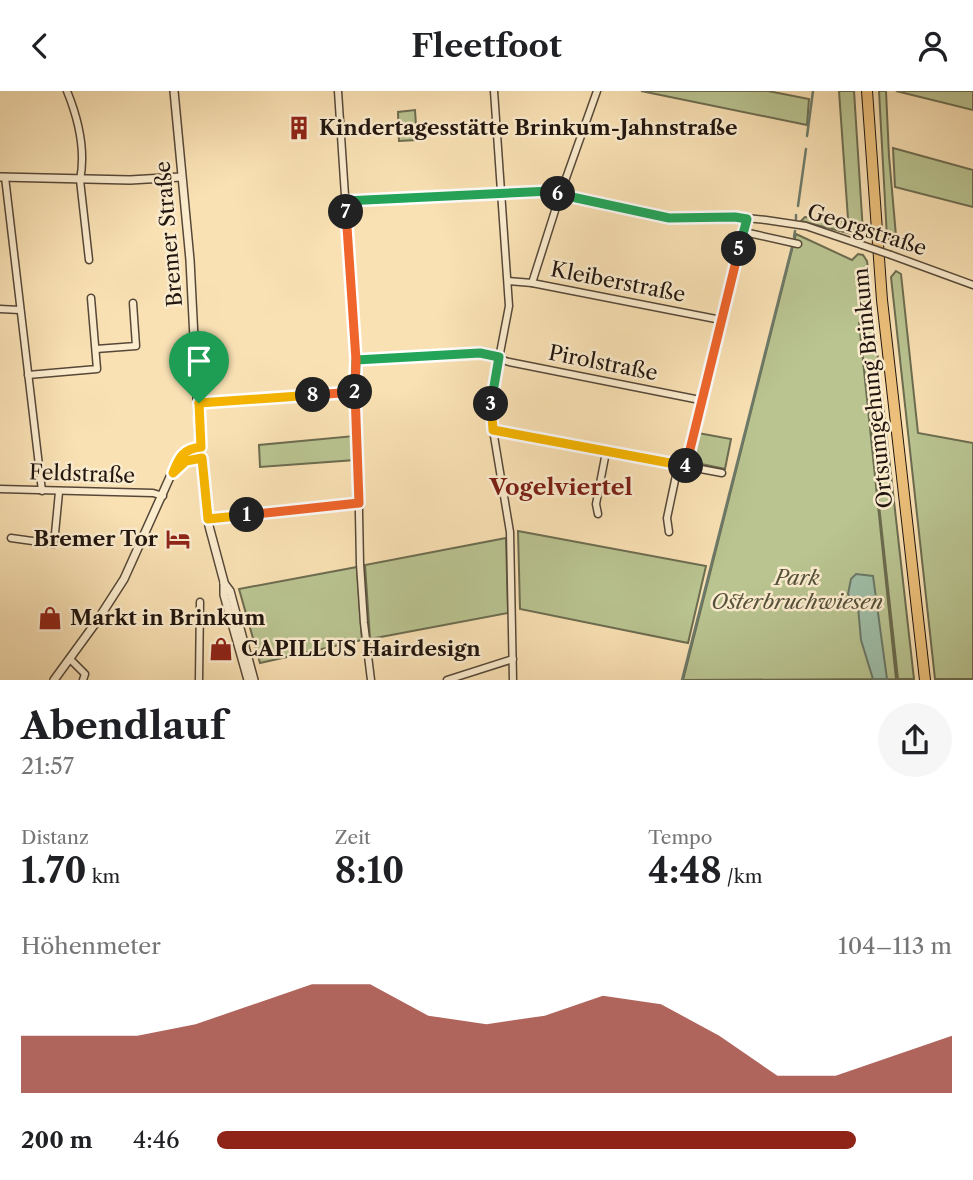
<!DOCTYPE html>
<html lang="de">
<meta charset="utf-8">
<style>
:root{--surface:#fff;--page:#f6f6f6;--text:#202124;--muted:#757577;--accent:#8f2418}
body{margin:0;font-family:"Libre Caslon Text",serif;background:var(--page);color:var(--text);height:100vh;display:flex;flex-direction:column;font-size:26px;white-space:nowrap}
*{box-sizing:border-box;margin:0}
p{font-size:23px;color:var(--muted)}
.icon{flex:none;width:38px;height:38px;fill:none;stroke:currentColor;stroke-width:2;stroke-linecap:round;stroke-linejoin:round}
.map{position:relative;height:589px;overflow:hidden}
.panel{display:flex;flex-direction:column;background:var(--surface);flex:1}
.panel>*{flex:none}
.pin{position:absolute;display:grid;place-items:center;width:60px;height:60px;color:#fff;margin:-72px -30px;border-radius:50% 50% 50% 0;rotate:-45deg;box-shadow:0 0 7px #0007}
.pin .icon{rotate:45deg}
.km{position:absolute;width:35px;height:35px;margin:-18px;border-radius:50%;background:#222;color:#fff;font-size:19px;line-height:35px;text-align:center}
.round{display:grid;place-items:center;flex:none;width:74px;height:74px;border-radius:37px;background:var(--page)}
.summary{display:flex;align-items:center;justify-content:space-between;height:119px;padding:0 21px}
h1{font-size:38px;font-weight:700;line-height:52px}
.metrics{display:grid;grid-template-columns:repeat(3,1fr);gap:10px;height:119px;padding:7px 21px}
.metrics div{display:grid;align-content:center}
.metrics b{font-size:35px;font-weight:700}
.metrics small{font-size:19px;font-weight:400}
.metrics p{font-size:19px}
.chart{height:196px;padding:14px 21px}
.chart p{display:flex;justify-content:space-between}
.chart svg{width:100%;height:126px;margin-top:7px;fill:var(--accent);opacity:.7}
ul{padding:0 21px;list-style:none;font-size:23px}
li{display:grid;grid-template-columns:112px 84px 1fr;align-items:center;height:52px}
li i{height:18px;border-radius:9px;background:var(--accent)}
header{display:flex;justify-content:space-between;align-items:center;height:91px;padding:0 21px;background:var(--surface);font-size:32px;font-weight:700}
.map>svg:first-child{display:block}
</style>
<header><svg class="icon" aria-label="back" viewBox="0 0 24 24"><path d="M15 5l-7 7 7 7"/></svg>Fleetfoot<svg class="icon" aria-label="person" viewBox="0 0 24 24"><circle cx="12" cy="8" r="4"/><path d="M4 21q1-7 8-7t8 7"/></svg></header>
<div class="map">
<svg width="973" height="589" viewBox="0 0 973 589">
<rect width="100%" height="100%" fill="#f9e1b4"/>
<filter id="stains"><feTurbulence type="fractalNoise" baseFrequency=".00286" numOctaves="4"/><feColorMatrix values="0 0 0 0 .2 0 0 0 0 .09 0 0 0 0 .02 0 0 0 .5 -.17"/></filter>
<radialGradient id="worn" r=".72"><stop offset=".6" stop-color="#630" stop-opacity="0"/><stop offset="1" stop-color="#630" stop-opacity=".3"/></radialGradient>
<!-- green -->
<g fill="#b9c491" stroke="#6c6c50" stroke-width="2">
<path d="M641,0H768L809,8L807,34Z"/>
<path d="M839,0H854L863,141L859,145L801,130L805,126C818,126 837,134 848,128Z"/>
<path d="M879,0H886L889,65L896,145L892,150L887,147Z"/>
<path d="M896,0H973V19Z"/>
<path d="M415,19L417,49L399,50L398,21Z"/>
<path d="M893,57L973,79V116L895,96Z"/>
<path d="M796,143L852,169L858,163L863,164L867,170L914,588H898L859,231L896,588L683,589Z"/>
<path d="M896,180L901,183L918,342L973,352V588H935L891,186Z"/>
<path d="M698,342L731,348L725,378L692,371Z"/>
<path d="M354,345L355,369L260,376L259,354Z"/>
<path d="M518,440L706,475L688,552L520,518Z"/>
<path d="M506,447L508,522L370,548L365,474Z"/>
<path d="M357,476L362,549L260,572L239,498Z"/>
</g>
<!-- water -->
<path fill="#9fbea7" stroke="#6c7a6a" stroke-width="2" d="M856,483L873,485L887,588H873L861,549L858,516L848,503L851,488Z"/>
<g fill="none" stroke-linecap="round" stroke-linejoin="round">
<!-- stream -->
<g stroke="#6c7a6a" stroke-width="2.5">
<path d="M807,45L813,0"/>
<path d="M798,115L806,58"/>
<path d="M796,128V124"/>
<path d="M794,146L795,140"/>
<path d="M682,589L792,156"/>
</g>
<!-- minor casing -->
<g stroke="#564838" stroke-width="9">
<g id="minor">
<path d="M67,0C78,27 86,59 80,89L89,169"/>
<path d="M338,0L356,269L360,473L364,532L371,589"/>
<path d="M494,0L509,215L491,309L493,339L510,441L513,589"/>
<path d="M5,86L42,400"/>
<path d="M345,110L551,100L565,106L669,127L735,126L766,129L806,135L862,154"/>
<path d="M744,141L798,153"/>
<path d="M891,164L973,194"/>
<path d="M508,190L532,192L721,229"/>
<path d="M532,192L560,104L597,0"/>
<path d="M0,218L20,219"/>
<path d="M96,258L136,255L133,212"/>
<path d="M356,269L479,262L509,271L700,309"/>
<path d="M28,284L97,278L91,207"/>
<path d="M199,312L355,301"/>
<path d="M493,339L722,382"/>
<path d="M685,376L747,128"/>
<path d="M0,398L153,402L163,405"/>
<path d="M598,423L596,413L606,361"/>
<path d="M208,428L359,412"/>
<path d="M669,441L667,427L678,375"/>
<path d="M11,447L54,453L59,401"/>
<path d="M70,568L85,583L83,589"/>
<path d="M199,589L200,511"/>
<path d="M447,589L513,568"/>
</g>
</g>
<!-- tertiary casing -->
<g stroke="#564838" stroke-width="10">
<g id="tertiary">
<path d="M174,0L190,169L199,345L209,435L224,491V504L248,589"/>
<path d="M0,86L130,89L181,86"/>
<path d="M176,379L186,370L202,367"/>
<path d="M224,492L230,500L254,589"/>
<path d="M54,589L97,530L124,488L179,366L189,358L201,356"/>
</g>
</g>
<!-- trunk casing -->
<g stroke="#20150f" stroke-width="12">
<path id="trunk" d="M867,0L882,209L925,589"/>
</g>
<!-- minor -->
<use href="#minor" stroke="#fbecce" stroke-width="6"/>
<!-- tertiary -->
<use href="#tertiary" stroke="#fbecce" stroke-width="7"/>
<!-- trunk -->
<use href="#trunk" stroke="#ecc07a" stroke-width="10"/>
<!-- minor-bridge casing -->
<g stroke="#564838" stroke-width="9" stroke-linecap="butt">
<path id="minor-bridge" d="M862,154L891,164"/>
</g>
<!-- minor-bridge -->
<use href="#minor-bridge" stroke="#fbecce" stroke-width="6"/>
</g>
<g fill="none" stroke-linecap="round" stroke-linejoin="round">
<!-- split-1 casing -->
<g stroke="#fff" stroke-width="14">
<path id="split-1" d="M199,312L201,356C183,358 179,366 173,382L186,370L202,367L208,428L247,424"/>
</g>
<!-- split-2 casing -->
<g stroke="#fff" stroke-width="14">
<path id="split-2" d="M247,424L359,412L355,301"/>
</g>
<!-- split-3 casing -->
<g stroke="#fff" stroke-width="14">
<path id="split-3" d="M355,301L356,269L480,262L499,266L491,313"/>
</g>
<!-- split-4 casing -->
<g stroke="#fff" stroke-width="14">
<path id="split-4" d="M491,313L493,339L686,375"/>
</g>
<!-- split-5 casing -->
<g stroke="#fff" stroke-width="14">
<path id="split-5" d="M686,375L739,158"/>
</g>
<!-- split-6 casing -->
<g stroke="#fff" stroke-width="14">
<path id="split-6" d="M558,103L669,127L735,126L747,128L739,158"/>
</g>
<!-- split-7 casing -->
<g stroke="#fff" stroke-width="14">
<path id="split-7" d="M346,121L345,110L551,100L558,103"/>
</g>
<!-- split-8 casing -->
<g stroke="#fff" stroke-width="14">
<path id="split-8" d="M313,304L355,301L356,269L346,121"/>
</g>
<!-- split-9 casing -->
<g stroke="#fff" stroke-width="14">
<path id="split-9" d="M199,312L313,304"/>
</g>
<!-- split-1 -->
<use href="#split-1" stroke="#f5b400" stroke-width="9"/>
<!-- split-2 -->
<use href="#split-2" stroke="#f0652b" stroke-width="9"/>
<!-- split-3 -->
<use href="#split-3" stroke="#22a559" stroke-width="9"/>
<!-- split-4 -->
<use href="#split-4" stroke="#f5b400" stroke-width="9"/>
<!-- split-5 -->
<use href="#split-5" stroke="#f0652b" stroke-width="9"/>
<!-- split-6 -->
<use href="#split-6" stroke="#22a559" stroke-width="9"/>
<!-- split-7 -->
<use href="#split-7" stroke="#22a559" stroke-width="9"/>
<!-- split-8 -->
<use href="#split-8" stroke="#f0652b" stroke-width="9"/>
<!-- split-9 -->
<use href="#split-9" stroke="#f5b400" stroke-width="9"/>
</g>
<!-- icons -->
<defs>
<g id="building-bare" transform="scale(1.89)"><path d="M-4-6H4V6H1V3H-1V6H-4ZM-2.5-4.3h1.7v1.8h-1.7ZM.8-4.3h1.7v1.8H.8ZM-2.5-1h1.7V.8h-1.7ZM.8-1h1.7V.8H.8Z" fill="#8f2418" stroke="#fbecce" stroke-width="2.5" paint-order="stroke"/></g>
<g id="hotel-bare" transform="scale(1.89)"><path d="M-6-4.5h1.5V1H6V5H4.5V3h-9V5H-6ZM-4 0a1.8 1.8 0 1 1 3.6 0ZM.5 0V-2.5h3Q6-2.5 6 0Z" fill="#8f2418" stroke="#fbecce" stroke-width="2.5" paint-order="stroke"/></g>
<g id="shop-bare" transform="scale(1.89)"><path d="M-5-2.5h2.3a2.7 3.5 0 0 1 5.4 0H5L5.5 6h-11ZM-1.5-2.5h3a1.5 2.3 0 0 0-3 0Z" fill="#8f2418" stroke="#fbecce" stroke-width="2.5" paint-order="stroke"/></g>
</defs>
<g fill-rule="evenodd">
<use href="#building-bare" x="299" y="37"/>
<use href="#hotel-bare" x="178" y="448"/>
<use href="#shop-bare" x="50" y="527"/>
<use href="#shop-bare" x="221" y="558"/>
</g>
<g text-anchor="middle" stroke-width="5" stroke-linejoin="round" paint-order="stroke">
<!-- poi labels -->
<g font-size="21" font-weight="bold" fill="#20150f" stroke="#fbecce" text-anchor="start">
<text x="319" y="44">Kindertagesstätte Brinkum-Jahnstraße</text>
<text x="158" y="455" text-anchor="end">Bremer Tor</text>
<text x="70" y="534">Markt in Brinkum</text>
<text x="241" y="565">CAPILLUS Hairdesign</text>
</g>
<!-- street labels -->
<g font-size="21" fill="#20150f" stroke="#fbecce">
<text transform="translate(867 139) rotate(18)" y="7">Georgstraße</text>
<text transform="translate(169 143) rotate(-95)" y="7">Bremer Straße</text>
<text transform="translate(618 191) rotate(11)" y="7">Kleiberstraße</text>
<text transform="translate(603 272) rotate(11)" y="7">Pirolstraße</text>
<text transform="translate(873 297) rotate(-96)" y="7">Ortsumgehung Brinkum</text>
<text transform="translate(82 383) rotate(2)" y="7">Feldstraße</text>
</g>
<!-- park labels -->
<g font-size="21" font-style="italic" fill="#56523c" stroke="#fbecce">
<text x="797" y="494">Park<tspan x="797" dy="24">Osterbruchwiesen</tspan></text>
</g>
<!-- neighbourhood labels -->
<g font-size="23" font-weight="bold" fill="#7a1f14" stroke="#fbecce">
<text x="561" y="404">Vogelviertel</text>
</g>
</g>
<rect width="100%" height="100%" filter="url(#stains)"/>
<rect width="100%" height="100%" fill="url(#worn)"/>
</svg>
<div class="pin" style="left:199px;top:312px;background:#1e9e55"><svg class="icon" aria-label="arrive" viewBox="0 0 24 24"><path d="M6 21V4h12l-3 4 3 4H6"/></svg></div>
<b class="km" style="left:247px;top:424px">1</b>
<b class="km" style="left:355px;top:301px">2</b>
<b class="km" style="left:491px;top:313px">3</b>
<b class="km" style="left:686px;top:375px">4</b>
<b class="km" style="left:739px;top:158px">5</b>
<b class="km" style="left:558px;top:103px">6</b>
<b class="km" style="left:346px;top:121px">7</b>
<b class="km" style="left:313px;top:304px">8</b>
</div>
<section class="panel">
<div class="summary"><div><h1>Abendlauf</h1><p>21:57</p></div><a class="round"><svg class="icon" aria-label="share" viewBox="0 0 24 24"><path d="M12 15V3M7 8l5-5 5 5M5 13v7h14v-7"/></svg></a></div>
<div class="metrics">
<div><p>Distanz</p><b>1.70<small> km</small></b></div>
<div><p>Zeit</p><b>8:10</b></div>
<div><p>Tempo</p><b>4:48<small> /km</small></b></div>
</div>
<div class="chart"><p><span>Höhenmeter</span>104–113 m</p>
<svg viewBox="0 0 160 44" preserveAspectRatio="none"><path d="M0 44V24L10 24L20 24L30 20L40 13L50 6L60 6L70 17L80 20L90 17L100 10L110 13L120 24L130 38L140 38L150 31L160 24V44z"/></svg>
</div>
<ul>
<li><b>200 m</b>4:46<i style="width:87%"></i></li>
</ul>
</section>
